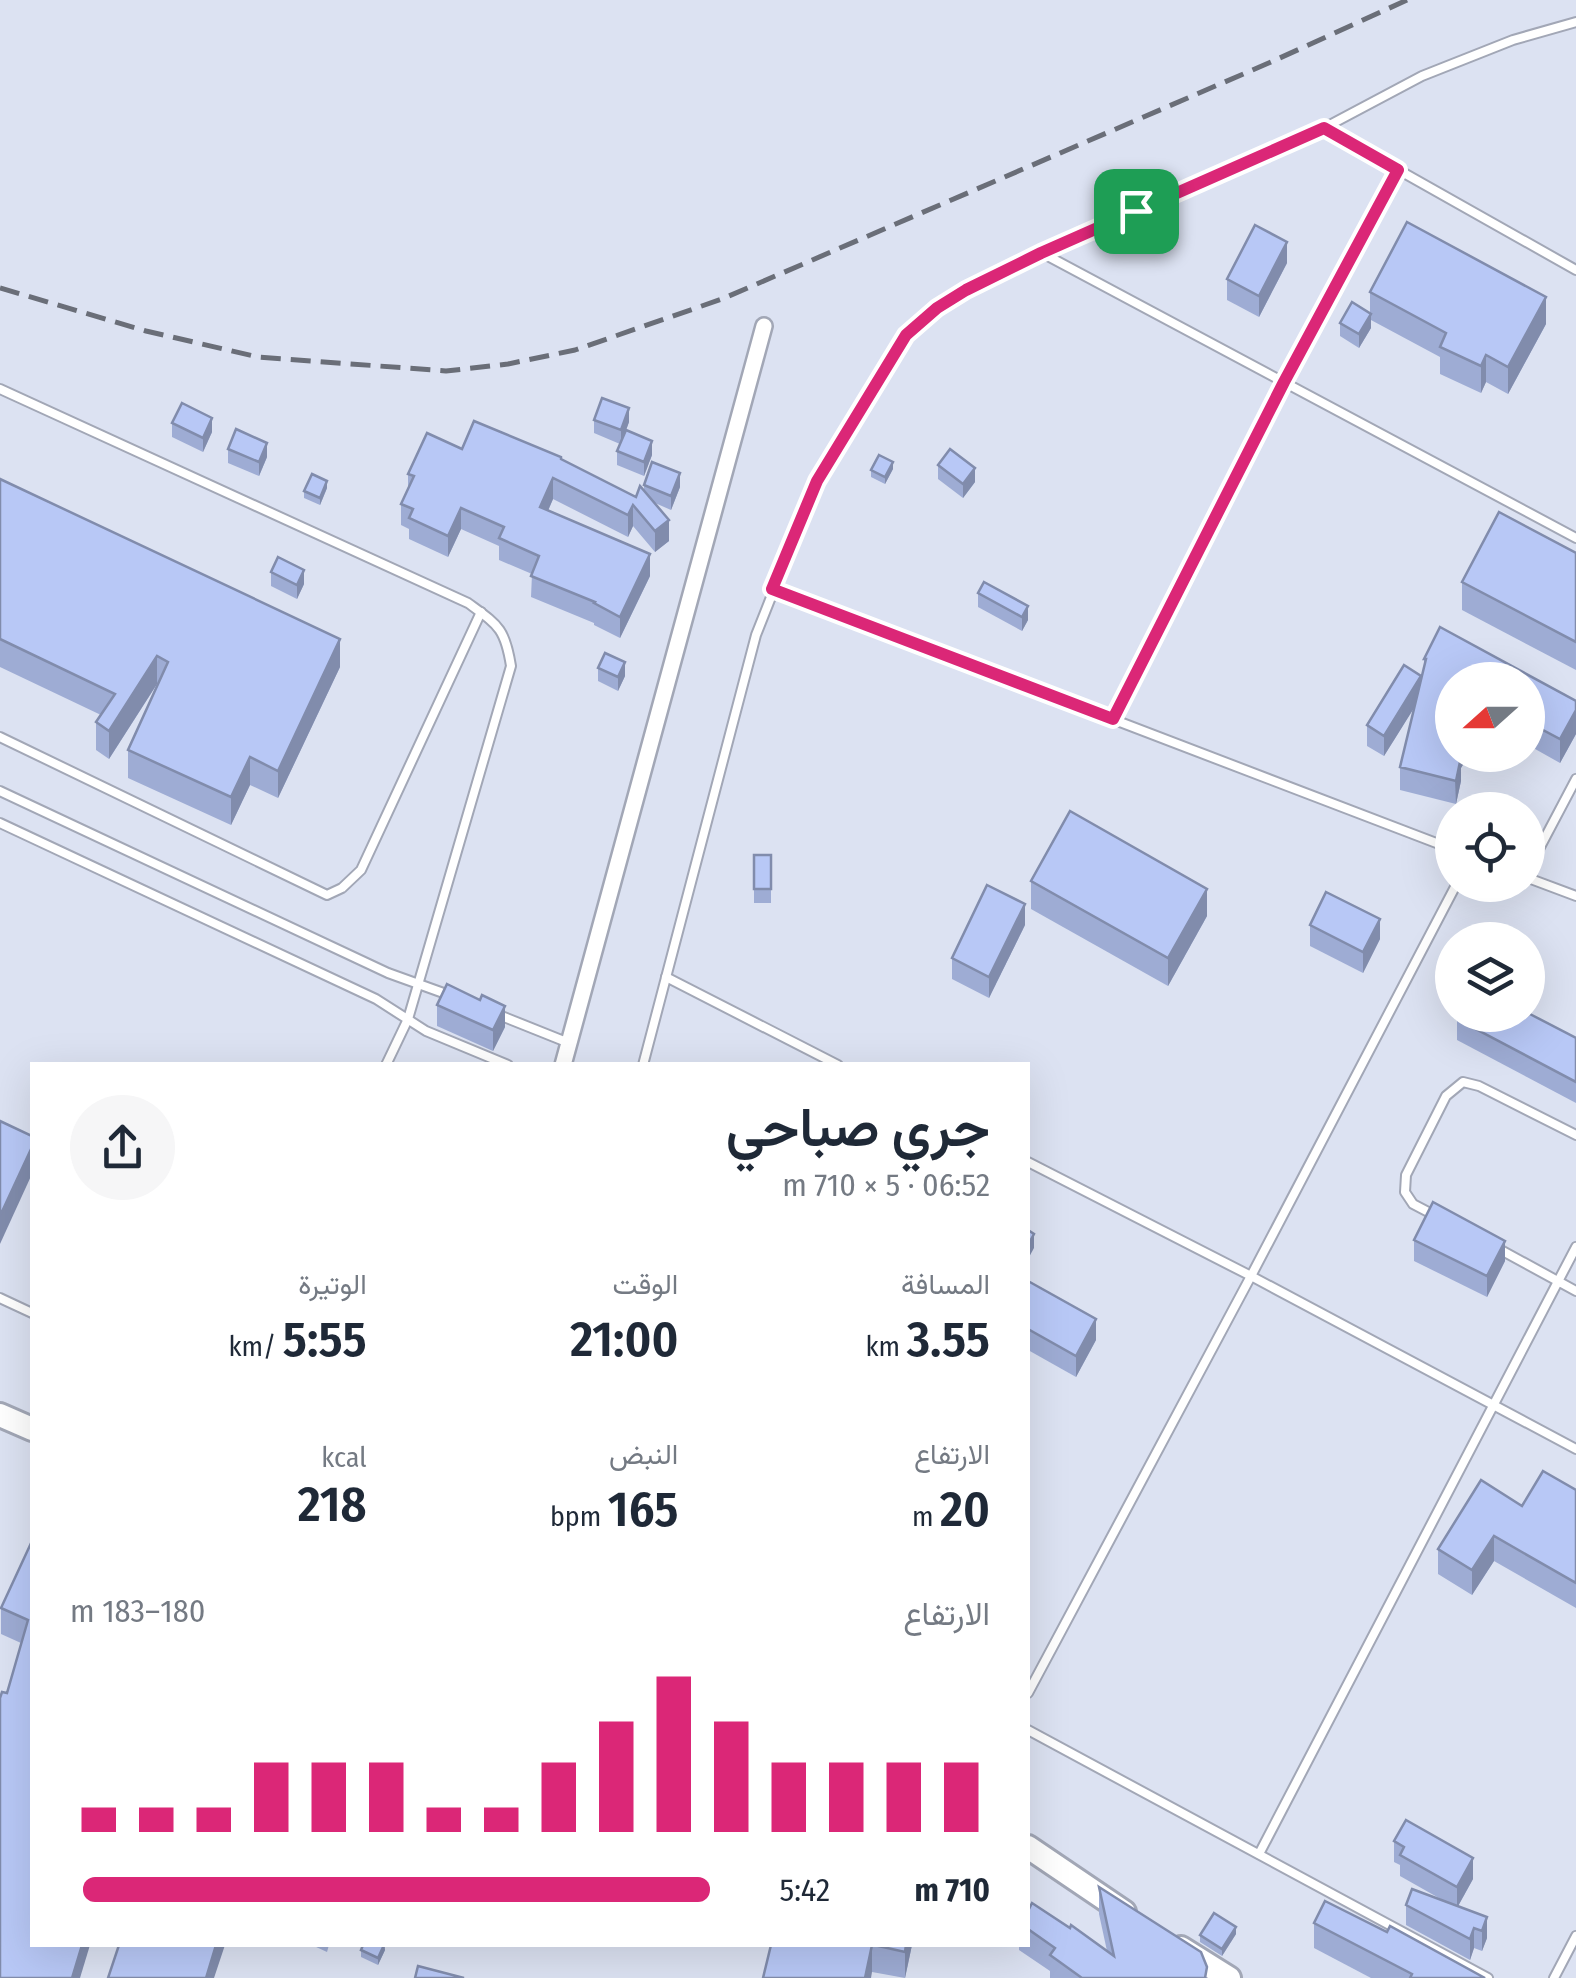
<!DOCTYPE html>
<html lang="ar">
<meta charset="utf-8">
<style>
:root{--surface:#fff;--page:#f6f6f7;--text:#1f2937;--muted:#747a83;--accent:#db2777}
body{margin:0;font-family:"Fira Sans Condensed",Vazirmatn,sans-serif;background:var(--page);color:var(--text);direction:rtl;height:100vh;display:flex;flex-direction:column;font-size:38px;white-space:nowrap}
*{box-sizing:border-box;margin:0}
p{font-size:32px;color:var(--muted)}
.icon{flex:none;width:55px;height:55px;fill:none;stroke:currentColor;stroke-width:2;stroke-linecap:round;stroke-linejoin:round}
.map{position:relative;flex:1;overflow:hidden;direction:ltr}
.side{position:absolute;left:30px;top:1062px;width:1000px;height:885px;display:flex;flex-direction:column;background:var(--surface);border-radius:0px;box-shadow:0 10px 40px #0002;direction:rtl}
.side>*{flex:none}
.needle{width:65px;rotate:249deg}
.tools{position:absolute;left:1435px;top:662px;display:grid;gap:20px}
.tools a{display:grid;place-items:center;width:110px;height:110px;border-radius:50%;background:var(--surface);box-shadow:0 10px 40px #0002;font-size:50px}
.pin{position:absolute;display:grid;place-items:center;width:85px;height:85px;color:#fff;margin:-42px;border-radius:20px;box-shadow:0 5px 15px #0006}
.round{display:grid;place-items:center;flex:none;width:105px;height:105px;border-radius:52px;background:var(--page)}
.summary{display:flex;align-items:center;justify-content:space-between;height:170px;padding:0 40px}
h1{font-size:55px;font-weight:600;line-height:75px}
.stats{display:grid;grid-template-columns:repeat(3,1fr);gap:15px;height:170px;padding:10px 40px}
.stats div{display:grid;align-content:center}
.stats b{font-size:50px;font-weight:600}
.stats small{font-size:28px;font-weight:400}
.stats p{font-size:28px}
.chart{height:280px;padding:20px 40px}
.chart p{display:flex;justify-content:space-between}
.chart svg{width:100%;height:180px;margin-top:10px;stroke:var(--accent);stroke-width:6}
ul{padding:0 40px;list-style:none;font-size:32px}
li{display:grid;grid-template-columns:160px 120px 1fr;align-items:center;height:75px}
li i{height:25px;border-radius:12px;background:var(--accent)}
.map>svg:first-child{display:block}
</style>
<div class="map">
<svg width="1576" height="1978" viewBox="0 0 1576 1978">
<rect width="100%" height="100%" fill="#dce2f2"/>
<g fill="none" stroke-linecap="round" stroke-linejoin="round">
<!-- service casing -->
<g stroke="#a2a7b6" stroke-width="12">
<g id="service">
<path d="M1324,128L1576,270"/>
<path d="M1042,253L1576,538"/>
<path d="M0,389L468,603C498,625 505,628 511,666L408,1019L386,1065"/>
<path d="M772,589L1452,849"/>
<path d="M1113,719L1284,383L1397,170"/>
<path d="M0,737L327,895L342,888L361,870L481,612"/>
<path d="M0,791L388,973L449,995"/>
<path d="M0,823L376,999L426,1031L508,1065"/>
<path d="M1528,870L1576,779"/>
<path d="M1528,878L1576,896"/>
<path d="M666,977L838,1065"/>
<path d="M499,1015L569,1043"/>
<path d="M643,1065L756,635L817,481L906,335L937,308L966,291L1041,253L1324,128L1422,76L1513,40L1576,22"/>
<path d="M1028,1162L1251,1276L1576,1449"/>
<path d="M1434,1215L1413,1204L1405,1192L1406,1175L1446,1096L1463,1082L1479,1086L1576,1135"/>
<path d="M1499,1249L1576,1291"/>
<path d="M0,1298L32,1313"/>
<path d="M1028,1693L1251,1276L1456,885"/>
<path d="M1028,1730L1488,1978"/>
<path d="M1259,1854L1576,1247"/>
<path d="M1554,1978L1576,1936"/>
</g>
</g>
<!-- minor casing -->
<g stroke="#a2a7b6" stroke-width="20">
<path id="minor" d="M563,1065L764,326"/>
</g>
<!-- secondary casing -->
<g stroke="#a2a7b6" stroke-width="28">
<g id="secondary">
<path d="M0,1415L32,1429"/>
<path d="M1028,1847L1124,1912"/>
<path d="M1181,1948L1229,1978"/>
</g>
</g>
<!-- service -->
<use href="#service" stroke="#fff" stroke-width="8"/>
<!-- minor -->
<use href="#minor" stroke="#fff" stroke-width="15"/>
<!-- secondary -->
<use href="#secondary" stroke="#fff" stroke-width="22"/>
<!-- rail -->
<path stroke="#6a6e78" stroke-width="5" stroke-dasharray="20 10" stroke-linecap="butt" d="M0,288L146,331L258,357L446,371L508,364L575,350L722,299L1271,62L1407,0"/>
</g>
<!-- wall -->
<g fill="#9eacd4">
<path d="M1287,263L1259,317L1227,300V279Z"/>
<path d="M1370,292L1546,324L1508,394L1486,382L1481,393L1440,374V357L1371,320V328L1359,348L1340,336V323L1370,313Z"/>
<path d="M594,420L629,422L626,430L652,455L644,476L617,465V451L620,444L594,433Z"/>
<path d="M172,423L212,432L203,452L172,437Z"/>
<path d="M228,449L267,457L259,476L228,463Z"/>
<path d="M462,449L561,459L636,497L644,490V485L680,487L671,510L655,503L669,541L655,552L633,526L628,537L553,499L548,511L650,576L620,638L594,625V623L531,597L532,574L499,560V546L461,529L448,557L409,539V529L401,525V504L408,488V474Z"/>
<path d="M938,465L975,482L963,498L938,479Z"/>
<path d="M893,469L885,484L871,477V470Z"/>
<path d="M0,479L340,667L278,798L250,785L231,825L128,778V750L158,685L157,684L109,759L96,750V722L101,715L0,667Z"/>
<path d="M327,488L320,505L304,498V491Z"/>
<path d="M1576,553V670L1462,610V582Z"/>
<path d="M271,572L304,584L297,599L271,586Z"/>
<path d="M978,593L1028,620L1022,631L978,607Z"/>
<path d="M1440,627L1576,701V734L1560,763L1528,745V680H1452V755H1469L1461,768V781L1456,804L1400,790V767L1415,706L1384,756L1367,746V725L1404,665L1421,676V682L1424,668V659Z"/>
<path d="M598,668L625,676L618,691L598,681Z"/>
<rect x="754" y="855" width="17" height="48"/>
<path d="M1031,881L1207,916L1168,986L1031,909Z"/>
<path d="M1025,925L989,998L952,979V958Z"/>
<path d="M1310,925L1380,939L1363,973L1310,946Z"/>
<path d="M437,1005L505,1027L493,1051L437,1026Z"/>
<path d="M1457,1019L1576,1038V1103L1457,1040Z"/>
<path d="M1414,1240L1505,1261L1487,1297L1414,1261Z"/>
<path d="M1028,1281L1096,1340L1076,1377L1028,1350Z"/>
<path d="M1576,1490V1608L1494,1561L1472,1595L1438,1574V1549L1522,1506Z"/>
<path d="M32,1541V1945L7,1693L21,1643L1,1634V1608Z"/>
<path d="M1394,1841L1473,1879L1458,1906L1487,1917V1938L1482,1951L1474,1948L1470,1960L1406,1925V1905L1446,1902L1400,1876V1865L1394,1862Z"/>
<path d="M1099,1887L1207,1978H1050V1971L1019,1950V1945H1028V1911L1070,1928L1107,1951L1099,1914Z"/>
<path d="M1314,1923L1387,1932L1485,1978H1371L1314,1948Z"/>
<path d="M1236,1934L1222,1956L1200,1942V1935Z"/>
<path d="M314,1945H329L327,1952L314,1946Z"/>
<path d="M385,1945V1950L378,1965L361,1957V1950Z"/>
<path d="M771,1945H912L905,1978L872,1972Z"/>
</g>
<!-- shaded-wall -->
<g fill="#818cac">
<path d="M1287,242V263L1259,317V296Z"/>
<path d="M1546,297V324L1508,394V367Z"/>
<path d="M1371,314V328L1359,348V334Z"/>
<path d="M1486,355V382L1481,393V366Z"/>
<path d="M629,408V422L621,444V430Z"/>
<path d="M212,418V432L203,452V438Z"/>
<path d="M652,441V455L644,476V462Z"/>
<path d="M267,443V457L259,476V462Z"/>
<path d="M893,462V469L885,484V477Z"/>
<path d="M975,468V482L963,498V484Z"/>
<path d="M680,473V487L671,510V496Z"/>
<path d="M553,478V499L540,529V507Z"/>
<path d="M327,481V488L320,505V498Z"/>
<path d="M633,505V526L628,537V515Z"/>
<path d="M461,508V529L448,557V536Z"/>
<path d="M669,520V541L655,552V531Z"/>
<path d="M650,554V576L620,638V617Z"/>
<path d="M304,570V584L297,599V585Z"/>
<path d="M1028,606V620L1022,631V617Z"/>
<path d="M340,639V667L278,798V771Z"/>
<path d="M157,656V684L109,759V731Z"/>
<path d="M625,662V676L618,691V677Z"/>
<path d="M1421,676V697L1384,756V736Z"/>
<path d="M1576,710V734L1560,763V739Z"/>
<path d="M1454,755H1469L1461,768V781L1456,804Z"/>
<path d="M250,757V785L231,825V797Z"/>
<path d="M1207,889V916L1168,986V958Z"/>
<path d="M1025,904V925L989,998V977Z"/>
<path d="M1380,919V939L1363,973V952Z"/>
<path d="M505,1006V1027L493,1051V1030Z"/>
<path d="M32,1147V1174L0,1244V1216Z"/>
<path d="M1034,1234V1248L1028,1259V1245Z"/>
<path d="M1505,1241V1261L1487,1297V1276Z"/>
<path d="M1096,1319V1340L1076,1377V1356Z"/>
<path d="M1494,1536V1561L1472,1595V1570Z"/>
<path d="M1473,1858V1879L1457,1908V1887Z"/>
<path d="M1487,1917V1938L1482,1951V1931Z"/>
<path d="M1236,1927V1934L1222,1956V1949Z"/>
<path d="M1474,1928V1948L1470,1960V1939Z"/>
<path d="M82,1945H90L80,1978H72Z"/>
<path d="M216,1945H225L214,1978H206Z"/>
<path d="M384,1945L385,1950L378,1965V1958Z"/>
<path d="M872,1945V1972L871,1978H865Z"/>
<path d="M906,1945H912L905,1978V1952Z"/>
</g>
<!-- building -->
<g fill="#b8c8f6" stroke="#818cac" stroke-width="2.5">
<path d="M1407,222L1546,297L1508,367L1486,355L1481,366L1440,347L1446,333L1370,292Z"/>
<path d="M1255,225L1287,242L1259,296L1227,279Z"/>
<path d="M1352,302L1371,314L1359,334L1340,323Z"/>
<path d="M602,398L629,408L621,430L594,420Z"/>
<path d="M182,403L212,418L203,438L172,423Z"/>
<path d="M474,421L561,457V459L636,497L640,486L669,520L655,531L633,505L628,515L553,478L540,507L650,554L620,617L594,603L595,602L531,576L539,556L499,538L504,527L461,508L448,536L409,518L413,509L401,504L414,476L408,474L427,433L462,449Z"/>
<path d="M236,429L267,443L259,462L228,449Z"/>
<path d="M626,430L652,441L644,462L617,451Z"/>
<path d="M950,449L975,468L963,484L938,465Z"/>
<path d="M879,455L893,462L885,477L871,470Z"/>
<path d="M652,462L680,473L671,496L644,485Z"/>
<path d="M312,474L327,481L320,498L304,491Z"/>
<path d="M0,479L340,639L278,771L250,757L231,797L128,750L168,662L157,656L109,731L96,722L115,694L0,639Z"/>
<path d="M1499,512L1576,553V642L1462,582Z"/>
<path d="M278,557L304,570L297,585L271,572Z"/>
<path d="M984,582L1028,606L1022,617L978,593Z"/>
<path d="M1440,627L1576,701V710L1560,739L1528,722V680H1452V755L1461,757L1456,781L1400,767L1426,659H1424Z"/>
<path d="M605,653L625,662L618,677L598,668Z"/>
<path d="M1404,665L1421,676L1384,736L1367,725Z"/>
<path d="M1070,811L1207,889L1168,958L1031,881Z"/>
<rect x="754" y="855" width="17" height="34"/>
<path d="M987,885L1025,904L989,977L952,958Z"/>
<path d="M1326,892L1380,919L1363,952L1310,925Z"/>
<path d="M447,984L480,1000L482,995L505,1006L493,1030L437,1005Z"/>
<path d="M1528,1013L1576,1038V1082L1457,1019L1460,1015H1528Z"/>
<path d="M0,1121L32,1136V1147L0,1216Z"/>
<path d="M1433,1202L1505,1241L1487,1276L1414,1240Z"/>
<path d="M1028,1230L1034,1234L1028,1245Z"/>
<path d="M1028,1281L1096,1319L1076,1356L1028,1329Z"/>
<path d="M1543,1471L1576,1490V1583L1494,1536L1472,1570L1438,1549L1481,1480L1522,1506Z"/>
<path d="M32,1541V1945H82L72,1978H0V1698L2,1692L7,1693L28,1620L1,1608Z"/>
<path d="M1406,1820L1473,1858L1457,1887L1400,1855L1404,1847L1394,1841Z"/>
<path d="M1099,1887L1201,1952L1207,1967L1205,1978H1082L1050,1955L1055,1948L1028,1929V1911L1032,1903L1070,1928L1071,1925L1114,1956Z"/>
<path d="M1412,1889L1487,1917L1482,1931L1474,1928L1470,1939L1406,1905Z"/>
<path d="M1325,1901L1387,1932L1390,1926L1485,1978H1410L1412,1974L1314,1923Z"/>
<path d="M1214,1913L1236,1927L1222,1949L1200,1935Z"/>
<path d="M119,1945H216L206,1978H108Z"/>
<path d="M363,1945H384L378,1958L361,1950Z"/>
<path d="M771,1945H872L865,1978H763Z"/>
<path d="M874,1945H906L905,1952Z"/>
<path d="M418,1966L464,1978H415Z"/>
</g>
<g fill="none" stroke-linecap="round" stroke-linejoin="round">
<!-- route casing -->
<g stroke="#fff" stroke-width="20">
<path id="route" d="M1324,128L1398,170L1284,382L1113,719L772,589L817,481L906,335L937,308L966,290L1041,253Z"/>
</g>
<!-- route -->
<use href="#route" stroke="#db2777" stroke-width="12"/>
</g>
</svg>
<div class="tools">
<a><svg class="needle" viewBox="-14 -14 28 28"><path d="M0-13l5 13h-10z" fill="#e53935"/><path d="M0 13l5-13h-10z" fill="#747a83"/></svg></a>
<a><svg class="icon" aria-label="locate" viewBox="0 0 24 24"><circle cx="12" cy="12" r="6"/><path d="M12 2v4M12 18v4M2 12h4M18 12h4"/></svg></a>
<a><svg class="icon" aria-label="layers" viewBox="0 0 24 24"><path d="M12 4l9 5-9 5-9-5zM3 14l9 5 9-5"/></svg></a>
</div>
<div class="pin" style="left:1136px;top:211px;background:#1e9e55"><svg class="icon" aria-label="arrive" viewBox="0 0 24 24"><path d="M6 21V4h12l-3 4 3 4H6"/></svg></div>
<section class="side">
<div class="summary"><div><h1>جري صباحي</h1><p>06:52 · 5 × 710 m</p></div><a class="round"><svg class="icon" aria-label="share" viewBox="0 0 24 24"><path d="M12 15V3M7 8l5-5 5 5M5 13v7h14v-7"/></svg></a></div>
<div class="stats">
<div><p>المسافة</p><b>3.55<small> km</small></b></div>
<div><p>الوقت</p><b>21:00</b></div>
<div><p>الوتيرة</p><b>5:55<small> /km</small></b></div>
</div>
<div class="stats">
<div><p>الارتفاع</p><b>20<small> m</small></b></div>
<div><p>النبض</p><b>165<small> bpm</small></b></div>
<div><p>kcal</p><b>218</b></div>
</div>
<div class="chart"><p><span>الارتفاع</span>180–183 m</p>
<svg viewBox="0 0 160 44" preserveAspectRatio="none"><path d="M5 44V38M15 44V38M25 44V38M35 44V27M45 44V27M55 44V27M65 44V38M75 44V38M85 44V27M95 44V17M105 44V6M115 44V17M125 44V27M135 44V27M145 44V27M155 44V27"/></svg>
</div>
<ul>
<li><b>710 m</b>5:42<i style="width:98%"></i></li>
</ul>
</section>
</div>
